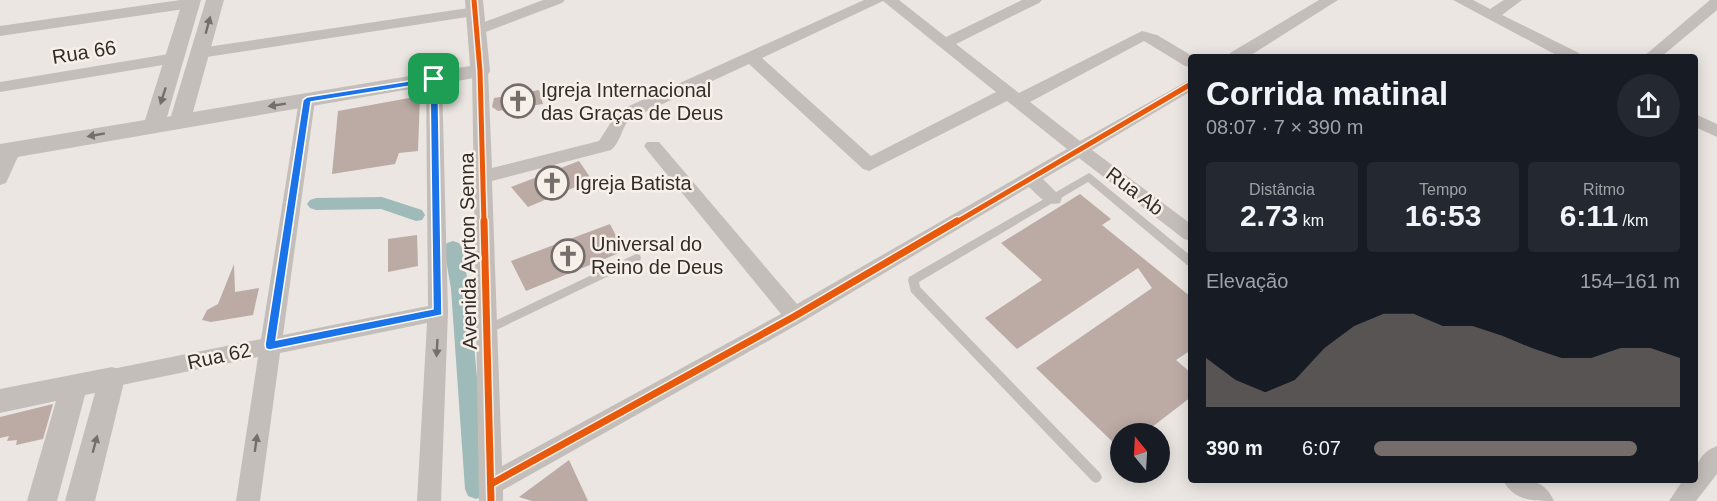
<!DOCTYPE html>
<html lang="pt">
<meta charset="utf-8">
<style>
:root{--surface:#171b24;--page:#242831;--text:#f1f3f6;--muted:#9ea1a6;--accent:#746d69}
body{margin:0;font-family:Helvetica,sans-serif;background:var(--page);color:var(--text);height:100vh;display:flex;flex-direction:column;font-size:22px;white-space:nowrap}
*{box-sizing:border-box;margin:0}
p{font-size:20px;color:var(--muted)}
.icon{flex:none;width:33px;height:33px;fill:none;stroke:currentColor;stroke-width:2;stroke-linecap:round;stroke-linejoin:round}
.map{position:relative;flex:1;overflow:hidden}
.sheet{position:absolute;left:1188px;top:54px;width:510px;height:429px;display:flex;flex-direction:column;background:var(--surface);border-radius:6px;box-shadow:0 3px 15px #0003}
.sheet>*{flex:none}
.needle{width:39px;rotate:342deg}
.fabs{position:absolute;left:1110px;top:423px;display:grid;gap:12px}
.fabs a{display:grid;place-items:center;width:60px;height:60px;border-radius:50%;background:var(--surface);box-shadow:0 3px 15px #0003;font-size:30px}
.pin{position:absolute;display:grid;place-items:center;width:51px;height:51px;color:#fff;margin:-26px;border-radius:12px;box-shadow:0 3px 9px #0006}
.round{display:grid;place-items:center;flex:none;width:63px;height:63px;border-radius:32px;background:var(--page)}
.head{display:flex;align-items:center;justify-content:space-between;height:102px;padding:0 18px}
h1{font-size:33px;font-weight:700;line-height:45px}
.metrics{display:grid;grid-template-columns:repeat(3,1fr);gap:9px;height:102px;padding:6px 18px}
.metrics div{display:grid;align-content:center;border-radius:6px;background:var(--page);text-align:center}
.metrics b{font-size:30px;font-weight:700}
.metrics small{font-size:16px;font-weight:400}
.metrics p{font-size:16px}
.chart{height:168px;padding:12px 18px}
.chart p{display:flex;justify-content:space-between}
.chart svg{width:100%;height:108px;margin-top:6px;fill:var(--accent);opacity:.7}
ul{padding:0 18px;list-style:none;font-size:20px}
li{display:grid;grid-template-columns:96px 72px 1fr;align-items:center;height:45px}
li i{height:15px;border-radius:8px;background:var(--accent)}
.map>svg:first-child{display:block}
</style>
<div class="map">
<svg width="1717" height="501" viewBox="0 0 1717 501">
<rect width="100%" height="100%" fill="#ebe6e1"/>
<g fill="none" stroke-linecap="round" stroke-linejoin="round">
<!-- canal -->
<g fill="#9fbbb9" fill-rule="evenodd">
<path d="M382,197L422,210L425,215L422,220L416,221L381,209L316,210L310,208L307,204L310,200L316,198Z"/>
<path d="M453,241L459,243L462,248L469,289L487,489L484,496L476,499L468,496L465,489L451,289L444,248L447,243Z"/>
</g>
</g>
<!-- building -->
<g fill="#bcaba5">
<path d="M539,90L543,104L498,111L492,107L494,98Z"/>
<path d="M420,96L418,151L399,153L395,164L332,174L338,111Z"/>
<path d="M579,161L592,180L528,207L511,187Z"/>
<path d="M1080,194L1111,219L1102,225L1191,297V350L1176,360L1191,373V397L1143,434H1120V449L1036,368L1152,288L1138,268L1017,349L985,318L1042,280L1001,243Z"/>
<path d="M610,224L624,251L526,291L511,261Z"/>
<path d="M417,235L418,266L388,272V239Z"/>
<path d="M234,264L235,292L259,288L253,315L211,322L202,320L207,310L218,304Z"/>
<path d="M53,404L43,439L16,445L17,440L7,441L9,436L0,438V417Z"/>
<path d="M569,460L588,501H532L519,497Z"/>
</g>
<g fill="none" stroke-linecap="round" stroke-linejoin="round">
<!-- service -->
<g fill="#c4beba" fill-rule="evenodd">
<path d="M1089,173L1092,175L1191,256V266L1187,265L1088,182L919,282L920,287L1100,473L1102,477L1100,481L1096,483L1092,481L911,292L908,280L909,277Z"/>
<path d="M636,254L640,255L641,258L640,261L490,333L486,335L482,333L480,330L482,327Z"/>
</g>
<!-- minor -->
<g fill="#c4beba" fill-rule="evenodd">
<path d="M180,0H196L199,3L191,8L0,36V26Z"/>
<path d="M543,0H565L562,3L483,33H471L469,30L471,27Z"/>
<path d="M864,0H899L946,37L1022,0H1042L1039,3L956,44L1019,93L1142,31L1157,35L1194,57H1191V67L1185,66L1144,41L1030,102L1080,141L1191,79V91L1092,150L1191,224V241L1184,239L1079,158L1043,179L1062,198L1060,203C1046,207 1039,196 1029,187L802,322L503,490V501H479L472,71L474,67H486L488,71L492,168L599,141L618,111ZM883,1L996,92L871,156L762,58ZM749,64L863,169L869,171L1007,101L1067,149L797,304L659,142H647L644,146L647,150L781,314L502,466L492,181L611,150C621,142 621,128 630,119Z"/>
<path d="M1319,0H1338L1248,57H1228L1230,53Z"/>
<path d="M1453,0H1473L1490,9L1504,0H1522L1502,15L1579,53L1581,57H1560Z"/>
<path d="M1710,0H1717V10L1661,57H1643Z"/>
<path d="M475,7L480,9L483,12L480,15L200,58L192,53L200,48Z"/>
<path d="M175,53L181,54L183,58L181,62L0,92V82Z"/>
<path d="M434,74L440,75L442,79L448,312L441,501H417L427,323L280,353L260,501H236L258,357L112,387L104,385L101,378L104,371L112,369L261,339L299,100L301,96H313L315,100L283,335L428,306L426,79L428,75Z"/>
<path d="M1695,114L1717,124V137L1695,127Z"/>
<path d="M12,144L18,146L21,150L6,183L0,185V157L6,146Z"/>
<path d="M1717,446V474L1696,501H1669L1683,480H1695C1695,464 1701,452 1717,446Z"/>
<path d="M1503,480C1525,480 1544,477 1554,501C1532,501 1514,501 1503,480Z"/>
</g>
<!-- tertiary -->
<g fill="#c4beba" fill-rule="evenodd">
<path d="M183,0H201L167,117L171,116L206,0H224L193,112L470,66L465,0H483L490,71L487,76L480,77L0,160V144L145,120Z"/>
<path d="M112,367L121,370L125,378L95,501H65L95,393L85,395L57,501H27L56,401L0,413V389Z"/>
</g>
<!-- cycleway-far1 casing -->
<g stroke="#f7f0e9" stroke-width="8">
<g id="cycleway-far1">
<path d="M474,0L480,71L484,223"/>
<path d="M955,223L1191,84"/>
</g>
</g>
<!-- cycleway casing -->
<g stroke="#f7f0e9" stroke-width="10">
<g id="cycleway">
<path d="M484,221L491,501"/>
<path d="M491,484L795,316L957,221"/>
</g>
</g>
<!-- cycleway-far1 -->
<use href="#cycleway-far1" stroke="#e8590c" stroke-width="5"/>
<!-- cycleway -->
<use href="#cycleway" stroke="#e8590c" stroke-width="7"/>
</g>
<!-- one-way arrows -->
<defs><path id="oneway-solid" d="M-6-.8H1V-3.2L6.5 0L1 3.2V.8H-6Z" transform="scale(1.5)"/></defs>
<g fill="#756e6a">
<use href="#oneway-solid" transform="translate(208 25) rotate(-75)"/>
<use href="#oneway-solid" transform="translate(163 96) rotate(108)"/>
<use href="#oneway-solid" transform="translate(277 105) rotate(171)"/>
<use href="#oneway-solid" transform="translate(96 135) rotate(170)"/>
<use href="#oneway-solid" transform="translate(437 348) rotate(93)"/>
<use href="#oneway-solid" transform="translate(256 443) rotate(-82)"/>
<use href="#oneway-solid" transform="translate(95 444) rotate(-75)"/>
</g>
<!-- route -->
<path fill="#1a73e8" stroke="#fff" stroke-width="1.5" fill-rule="evenodd" d="M434,77L438,79L442,315L270,350L266,349L265,345L303,100L307,97ZM430,83L433,309L276,340L311,102Z"/>
<!-- icons -->
<defs>
<g id="church-ring" transform="scale(1.725)"><circle r="9.5" fill="#f7f0e9" stroke="#746d69" stroke-width="1.5"/><path d="M-1.2-6h2.4v3.5h3.3v2.4h-3.3V6h-2.4V-.1h-3.3v-2.4h3.3Z" fill="#746d69"/></g>
</defs>
<g fill-rule="evenodd">
<use href="#church-ring" x="518" y="101"/>
<use href="#church-ring" x="552" y="183"/>
<use href="#church-ring" x="568" y="256"/>
</g>
<g text-anchor="middle" stroke-width="5" stroke-linejoin="round" paint-order="stroke">
<!-- street labels -->
<g font-size="20" fill="#342c29" stroke="#f7f0e9">
<text transform="translate(84 52) rotate(-9)" y="7">Rua 66</text>
<text transform="translate(1135 191) rotate(37)" y="7">Rua Ab</text>
<text transform="translate(468 251) rotate(-91)" y="7">Avenida Ayrton Senna</text>
<text transform="translate(219 356) rotate(-12)" y="7">Rua 62</text>
</g>
<!-- poi labels -->
<g font-size="20" fill="#342c29" stroke="#f7f0e9" text-anchor="start">
<text x="541" y="97">Igreja Internacional<tspan x="541" dy="23">das Graças de Deus</tspan></text>
<text x="575" y="190">Igreja Batista</text>
<text x="591" y="251">Universal do<tspan x="591" dy="23">Reino de Deus</tspan></text>
</g>
</g>
</svg>
<div class="fabs">
<a><svg class="needle" viewBox="-14 -14 28 28"><path d="M0-13l5 13h-10z" fill="#e53935"/><path d="M0 13l5-13h-10z" fill="#9ea1a6"/></svg></a>
</div>
<div class="pin" style="left:434px;top:79px;background:#1e9e55"><svg class="icon" aria-label="arrive" viewBox="0 0 24 24"><path d="M6 21V4h12l-3 4 3 4H6"/></svg></div>
<section class="sheet">
<div class="head"><div><h1>Corrida matinal</h1><p>08:07 · 7 × 390 m</p></div><a class="round"><svg class="icon" aria-label="share" viewBox="0 0 24 24"><path d="M12 15V3M7 8l5-5 5 5M5 13v7h14v-7"/></svg></a></div>
<div class="metrics">
<div><p>Distância</p><b>2.73<small> km</small></b></div>
<div><p>Tempo</p><b>16:53</b></div>
<div><p>Ritmo</p><b>6:11<small> /km</small></b></div>
</div>
<div class="chart"><p><span>Elevação</span>154–161 m</p>
<svg viewBox="0 0 160 44" preserveAspectRatio="none"><path d="M0 44V24L10 33L20 38L30 33L40 20L50 11L60 6L70 6L80 11L90 11L100 15L110 20L120 24L130 24L140 20L150 20L160 24V44z"/></svg>
</div>
<ul>
<li><b>390 m</b>6:07<i style="width:86%"></i></li>
</ul>
</section>
</div>
